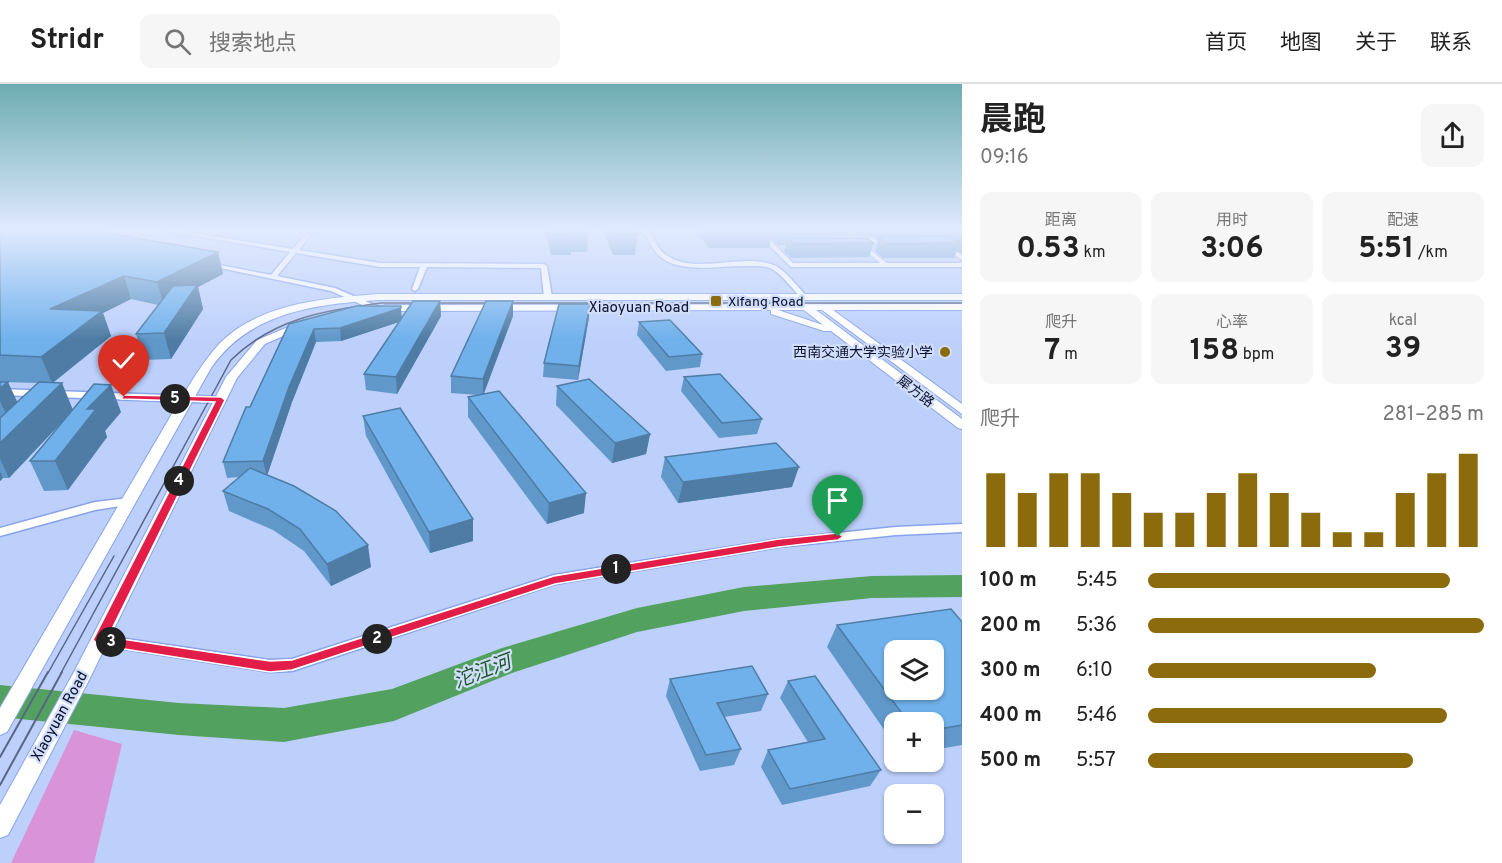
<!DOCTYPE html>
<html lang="zh">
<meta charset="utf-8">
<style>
:root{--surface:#fff;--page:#f6f6f6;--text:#222;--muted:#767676;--line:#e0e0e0;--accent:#8c6b0c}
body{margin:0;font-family:Overpass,"Noto Sans SC",sans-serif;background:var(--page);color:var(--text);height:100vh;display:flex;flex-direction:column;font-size:22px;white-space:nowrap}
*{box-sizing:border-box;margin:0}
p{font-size:20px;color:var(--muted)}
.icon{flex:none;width:33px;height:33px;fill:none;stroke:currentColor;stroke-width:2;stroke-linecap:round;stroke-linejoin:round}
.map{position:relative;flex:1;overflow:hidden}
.panel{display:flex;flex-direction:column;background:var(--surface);width:540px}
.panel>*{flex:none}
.tools{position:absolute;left:884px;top:556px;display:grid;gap:12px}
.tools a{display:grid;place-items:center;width:60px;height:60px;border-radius:12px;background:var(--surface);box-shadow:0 2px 4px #0004;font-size:30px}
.pin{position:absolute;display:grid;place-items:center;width:51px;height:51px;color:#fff;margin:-62px -26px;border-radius:50% 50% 50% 0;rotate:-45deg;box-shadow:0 0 6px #0007}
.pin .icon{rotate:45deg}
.km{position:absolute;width:30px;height:30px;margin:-15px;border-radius:50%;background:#222;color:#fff;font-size:16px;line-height:30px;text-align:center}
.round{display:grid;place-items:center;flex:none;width:63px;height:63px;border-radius:12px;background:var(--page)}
.headline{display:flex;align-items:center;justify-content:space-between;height:102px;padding:0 18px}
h1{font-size:33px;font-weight:700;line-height:45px}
.stats{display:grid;grid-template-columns:repeat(3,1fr);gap:9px;height:102px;padding:6px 18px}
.stats div{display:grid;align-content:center;border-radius:12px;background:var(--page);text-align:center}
.stats b{font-size:30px;font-weight:700}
.stats small{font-size:16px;font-weight:400}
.stats p{font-size:16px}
.chart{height:168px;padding:12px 18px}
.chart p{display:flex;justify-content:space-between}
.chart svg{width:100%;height:108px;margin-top:6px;stroke:var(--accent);stroke-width:6}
ul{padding:0 18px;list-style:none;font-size:20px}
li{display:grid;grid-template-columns:96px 72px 1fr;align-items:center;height:45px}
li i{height:15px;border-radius:8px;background:var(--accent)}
header{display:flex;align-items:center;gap:36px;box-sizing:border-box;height:84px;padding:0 30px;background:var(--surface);border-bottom:2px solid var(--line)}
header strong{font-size:28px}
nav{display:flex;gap:33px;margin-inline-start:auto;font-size:21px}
.search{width:420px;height:54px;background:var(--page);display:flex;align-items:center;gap:15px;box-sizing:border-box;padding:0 21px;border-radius:12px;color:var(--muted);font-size:22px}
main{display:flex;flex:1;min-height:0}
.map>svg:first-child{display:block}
</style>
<header>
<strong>Stridr</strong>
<div class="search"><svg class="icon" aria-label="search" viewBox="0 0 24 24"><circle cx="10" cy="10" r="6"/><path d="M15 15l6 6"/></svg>搜索地点</div>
<nav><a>首页</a><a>地图</a><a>关于</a><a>联系</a></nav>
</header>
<main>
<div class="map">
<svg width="962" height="779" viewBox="0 0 962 779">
<rect width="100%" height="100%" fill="#bdd0fc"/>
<!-- green -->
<path fill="#d994d9" d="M74,646L122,660L94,779H11Z"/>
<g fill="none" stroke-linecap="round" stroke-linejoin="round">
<!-- river -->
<path fill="#53a15e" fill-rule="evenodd" d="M962,491V513L872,514L744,527L637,548L512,589L394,637L284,658L179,651L0,633V601L179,619L284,624L392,605L502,564L637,524L744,503L872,492Z"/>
<!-- pedestrian casing -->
<g stroke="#87a4ea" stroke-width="2">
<path id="pedestrian" d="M841,147H846L855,154H873L883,162V164H879L870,156H858L888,180V182H884Z"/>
</g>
<!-- minor casing -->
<g stroke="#87a4ea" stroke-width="3">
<g id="minor">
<path d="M167,147H182L293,165L308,147H314L299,166L380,179L544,180L547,182L552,213L548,215L544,213L541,184L427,183L418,205L415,207L412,205L420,183H380L296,169L277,192L335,204L379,223V227H376L331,207L206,181L209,179L271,191L290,168Z"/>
<path d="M643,147H649C654,155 658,165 665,170C693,193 745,167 776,182C787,188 798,203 806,212L801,213C792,205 784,193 775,187C768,181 756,182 748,182C723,181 683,190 662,174C653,168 649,156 643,147Z"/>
<path d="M755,147H761L793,179H962V183H791Z"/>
<path d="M918,147H925L962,171V176Z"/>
<path d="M0,305L221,313L226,316L221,319L0,311Z"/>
<path d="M129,414L133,416L135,418L133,420L95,426L0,452V444L95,418Z"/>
<path d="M962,440V448L896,451L779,463L555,500L292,587L270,588L99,561L94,560L92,556L94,552L99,551L270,576L292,575L554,491L779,455L896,443Z"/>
</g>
</g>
<!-- tertiary casing -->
<g stroke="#87a4ea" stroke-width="2">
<g id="tertiary">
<path d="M379,210H962V216H379C316,220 249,228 211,284L7,648L0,651V624L180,316C192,297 204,276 220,259C260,219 325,214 379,210Z"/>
<path d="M962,220V226H833L962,320V330L822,226H816L962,335V345L958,344L831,247H824L771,230V226L385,227L380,224L385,221ZM778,226H804L823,241Z"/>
<path d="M305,236L310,239L308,241L265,260L237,294L88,598L8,751L0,754V721L74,588L226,293L257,256Z"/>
</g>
</g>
<!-- pedestrian -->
<use href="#pedestrian" fill="#fff" fill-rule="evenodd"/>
<!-- minor -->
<use href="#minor" fill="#fff" fill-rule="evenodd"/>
<!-- tertiary -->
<use href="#tertiary" fill="#fff" fill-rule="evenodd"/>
<!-- tram-far1 -->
<g stroke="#586587" stroke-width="1.5">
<path d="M48,589L114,472"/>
<path d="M61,589L231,276C273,235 324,226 381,219H962"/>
</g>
<!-- tram -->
<g stroke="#586587" stroke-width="2">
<path d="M0,673L48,588"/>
<path d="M0,701L62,588"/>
</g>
</g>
<!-- wall -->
<g fill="#6098ca">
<path d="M0,147L218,168L223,190L198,203L203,225L171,275L144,276L136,250L158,221L131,215L103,229L111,252L53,299L73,326L121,328L105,347L107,353L68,406L44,407L30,377L67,333L9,394H3L0,397V298L17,318L38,299L0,298Z"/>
<path d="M546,147H589L587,168H571V171H551L546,150Z"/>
<path d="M604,147H636L638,150L635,171H613L604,149Z"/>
<path d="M699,147H962V170L957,167L954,174H883L875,167L878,156L871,152H831V154L874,159L869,173L791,174L784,167L786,161H778L771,154L769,164H709L698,150Z"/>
<path d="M440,217L441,232L397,310L366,306L364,290L399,238L341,257L316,258L292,318L267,391L371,483L331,502L304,467L273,446L229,427L223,407L239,393L227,394L223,378L289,240L402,233Z"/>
<path d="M513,232L483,310L584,429L547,440L468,333V313L478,311L451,309V292Z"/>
<path d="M589,233L578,296L543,293L544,279Z"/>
<path d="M639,238L702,270L700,283L666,287L637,251Z"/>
<path d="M684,293L762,335L757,350L719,354L681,307Z"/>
<path d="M557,302L650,350L646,370L612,379L556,321Z"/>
<path d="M363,332L473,435V457L430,469L366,352Z"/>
<path d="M665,373L792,403L678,419L661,393Z"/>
<path d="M962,538V661L933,666V639H894V660L827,563L837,541Z"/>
<path d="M670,595L768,610L761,627L724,633L741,665L734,681L700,687L666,612Z"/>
<path d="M788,597L881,686L870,702L782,721L761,683L768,666L808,658L780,614Z"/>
</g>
<!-- shaded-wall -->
<g fill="#4e7ca4">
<path d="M218,168L223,190L198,203L203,225L171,275L164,249V222L157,198Z"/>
<path d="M124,192L131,215L103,229L111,252L52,299L41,273L50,225Z"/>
<path d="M440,217L441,232L397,310L396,293Z"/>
<path d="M513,217V232L483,312V295Z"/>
<path d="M590,220L589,233L578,296L579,282Z"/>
<path d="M401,224L402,237L341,257L340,244Z"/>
<path d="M314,245L316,258L292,318L267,392L263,377L289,303Z"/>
<path d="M8,298L21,326L9,336L0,317V304Z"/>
<path d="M62,299L73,326L9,394L0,375V359Z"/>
<path d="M111,301L121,328L105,347L107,353L68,406L55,377L87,325Z"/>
<path d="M650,350L646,370L612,379L615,359Z"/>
<path d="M799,383L792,403L678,419L683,398Z"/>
<path d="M0,387L3,394L0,397Z"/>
<path d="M586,409L584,429L547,440L549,419Z"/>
<path d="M473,435V457L430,469L429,448Z"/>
<path d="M368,461L371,483L331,502L327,480Z"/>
</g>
<!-- building -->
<g fill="#70b1eb" stroke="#4e7ca4" stroke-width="1.5" fill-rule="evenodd">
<path d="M0,147H95L218,168L157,198L124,192L50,225L102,227L41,273L0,271Z"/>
<path d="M552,147H589H572V150H552Z"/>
<path d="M614,147H636L638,150H615Z"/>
<path d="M711,147H772L773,148H712Z"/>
<path d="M949,152L960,159L888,160L879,153Z"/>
<path d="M788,154H866L874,159L795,160Z"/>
<path d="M197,201L164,249L136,250L173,202Z"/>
<path d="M413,217H440L396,293L364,290Z"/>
<path d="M486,217H513L483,295L451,292Z"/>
<path d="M559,220H590L579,282L544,279Z"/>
<path d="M356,222H401V224L340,244L314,245L289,303L263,377L223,378L246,323H250L289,240Z"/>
<path d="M670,236L702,270L669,273L639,238Z"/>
<path d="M720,290L762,335L722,339L684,293Z"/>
<path d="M589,295L650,350L615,359L557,302Z"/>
<path d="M0,298H8L0,304Z"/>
<path d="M39,298L62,299L0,359V334Z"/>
<path d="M94,300L111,301L87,325H96L55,377H30Z"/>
<path d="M499,307L586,409L549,419L468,313Z"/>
<path d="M400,324L473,435L429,448L363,332Z"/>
<path d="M776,359L799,383L683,398L665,373Z"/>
<path d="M250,384L294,402L336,427L368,461L327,480L300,445L268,425L223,407Z"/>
<path d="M951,525L962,538V641L933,646V639H909L837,541ZM894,567H933V606H894Z"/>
<path d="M752,582L768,610L717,619L741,665L706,671L670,595Z"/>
<path d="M815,592L881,686L790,705L768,666L825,655L788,597Z"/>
</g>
<!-- sky -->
<linearGradient id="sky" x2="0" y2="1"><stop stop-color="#6cacb1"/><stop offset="0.57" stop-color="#e1eafe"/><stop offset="1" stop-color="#e1eafe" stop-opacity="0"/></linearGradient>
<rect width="962" height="256" fill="url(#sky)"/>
<!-- route -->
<path fill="#e11d48" stroke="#fff" stroke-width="1.5" d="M124,311L221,313L225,316L108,553L270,577L292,576L554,492L779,455L838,449L843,453L838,456L779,463L555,500L292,586L270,588L99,561L93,556L215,318L121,315Z"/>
<!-- markers -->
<g fill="#8c6b0c" stroke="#d1defb" stroke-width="2">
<rect x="710" y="211" width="12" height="12" rx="3"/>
<circle cx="945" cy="268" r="6"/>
</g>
<g text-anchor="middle" stroke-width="4.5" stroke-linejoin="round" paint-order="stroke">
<!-- far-poi labels -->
<g font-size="14" fill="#08102a" stroke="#d1defb" text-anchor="start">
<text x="728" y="222">Xifang Road</text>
<text x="933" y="273" text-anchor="end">西南交通大学实验小学</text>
</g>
<!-- far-street labels -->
<g font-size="14" fill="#08102a" stroke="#d1defb">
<text transform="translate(916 307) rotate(37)" y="5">犀方路</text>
</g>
<!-- street labels -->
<g font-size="15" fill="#08102a" stroke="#d1defb">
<text x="639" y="228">Xiaoyuan Road</text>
<text transform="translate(59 632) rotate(-61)" y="5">Xiaoyuan Road</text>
</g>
<!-- near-water labels -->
<g font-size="20" font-style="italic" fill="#1e5528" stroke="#d1defb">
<text transform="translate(482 587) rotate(-21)" y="7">沱江河</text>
</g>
</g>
</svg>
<div class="tools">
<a><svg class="icon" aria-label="layers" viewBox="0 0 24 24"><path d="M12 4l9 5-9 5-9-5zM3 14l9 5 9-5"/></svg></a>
<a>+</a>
<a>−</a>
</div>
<div class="pin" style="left:838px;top:453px;background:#1e9e55"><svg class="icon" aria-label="arrive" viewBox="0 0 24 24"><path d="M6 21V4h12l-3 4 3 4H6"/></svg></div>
<div class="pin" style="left:124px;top:313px;background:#d93025"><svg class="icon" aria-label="check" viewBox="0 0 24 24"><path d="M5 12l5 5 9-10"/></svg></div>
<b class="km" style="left:616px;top:485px">1</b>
<b class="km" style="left:377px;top:555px">2</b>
<b class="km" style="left:111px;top:558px">3</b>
<b class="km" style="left:179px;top:397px">4</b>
<b class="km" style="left:175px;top:315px">5</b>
</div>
<section class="panel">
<div class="headline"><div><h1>晨跑</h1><p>09:16</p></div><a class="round"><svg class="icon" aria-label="share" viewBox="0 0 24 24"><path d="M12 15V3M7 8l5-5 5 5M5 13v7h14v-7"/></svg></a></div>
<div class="stats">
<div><p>距离</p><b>0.53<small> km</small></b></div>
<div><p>用时</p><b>3:06</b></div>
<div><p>配速</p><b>5:51<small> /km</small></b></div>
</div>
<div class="stats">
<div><p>爬升</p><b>7<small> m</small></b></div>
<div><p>心率</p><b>158<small> bpm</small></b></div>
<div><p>kcal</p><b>39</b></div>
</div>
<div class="chart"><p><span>爬升</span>281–285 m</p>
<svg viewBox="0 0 160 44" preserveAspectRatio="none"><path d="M5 44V14M15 44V22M25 44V14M35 44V14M45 44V22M55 44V30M65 44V30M75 44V22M85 44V14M95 44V22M105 44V30M115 44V38M125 44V38M135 44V22M145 44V14M155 44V6"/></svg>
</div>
<ul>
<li><b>100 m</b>5:45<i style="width:90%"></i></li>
<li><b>200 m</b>5:36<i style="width:100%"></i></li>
<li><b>300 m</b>6:10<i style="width:68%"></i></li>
<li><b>400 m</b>5:46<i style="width:89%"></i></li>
<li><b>500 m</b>5:57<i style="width:79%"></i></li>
</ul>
</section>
</main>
